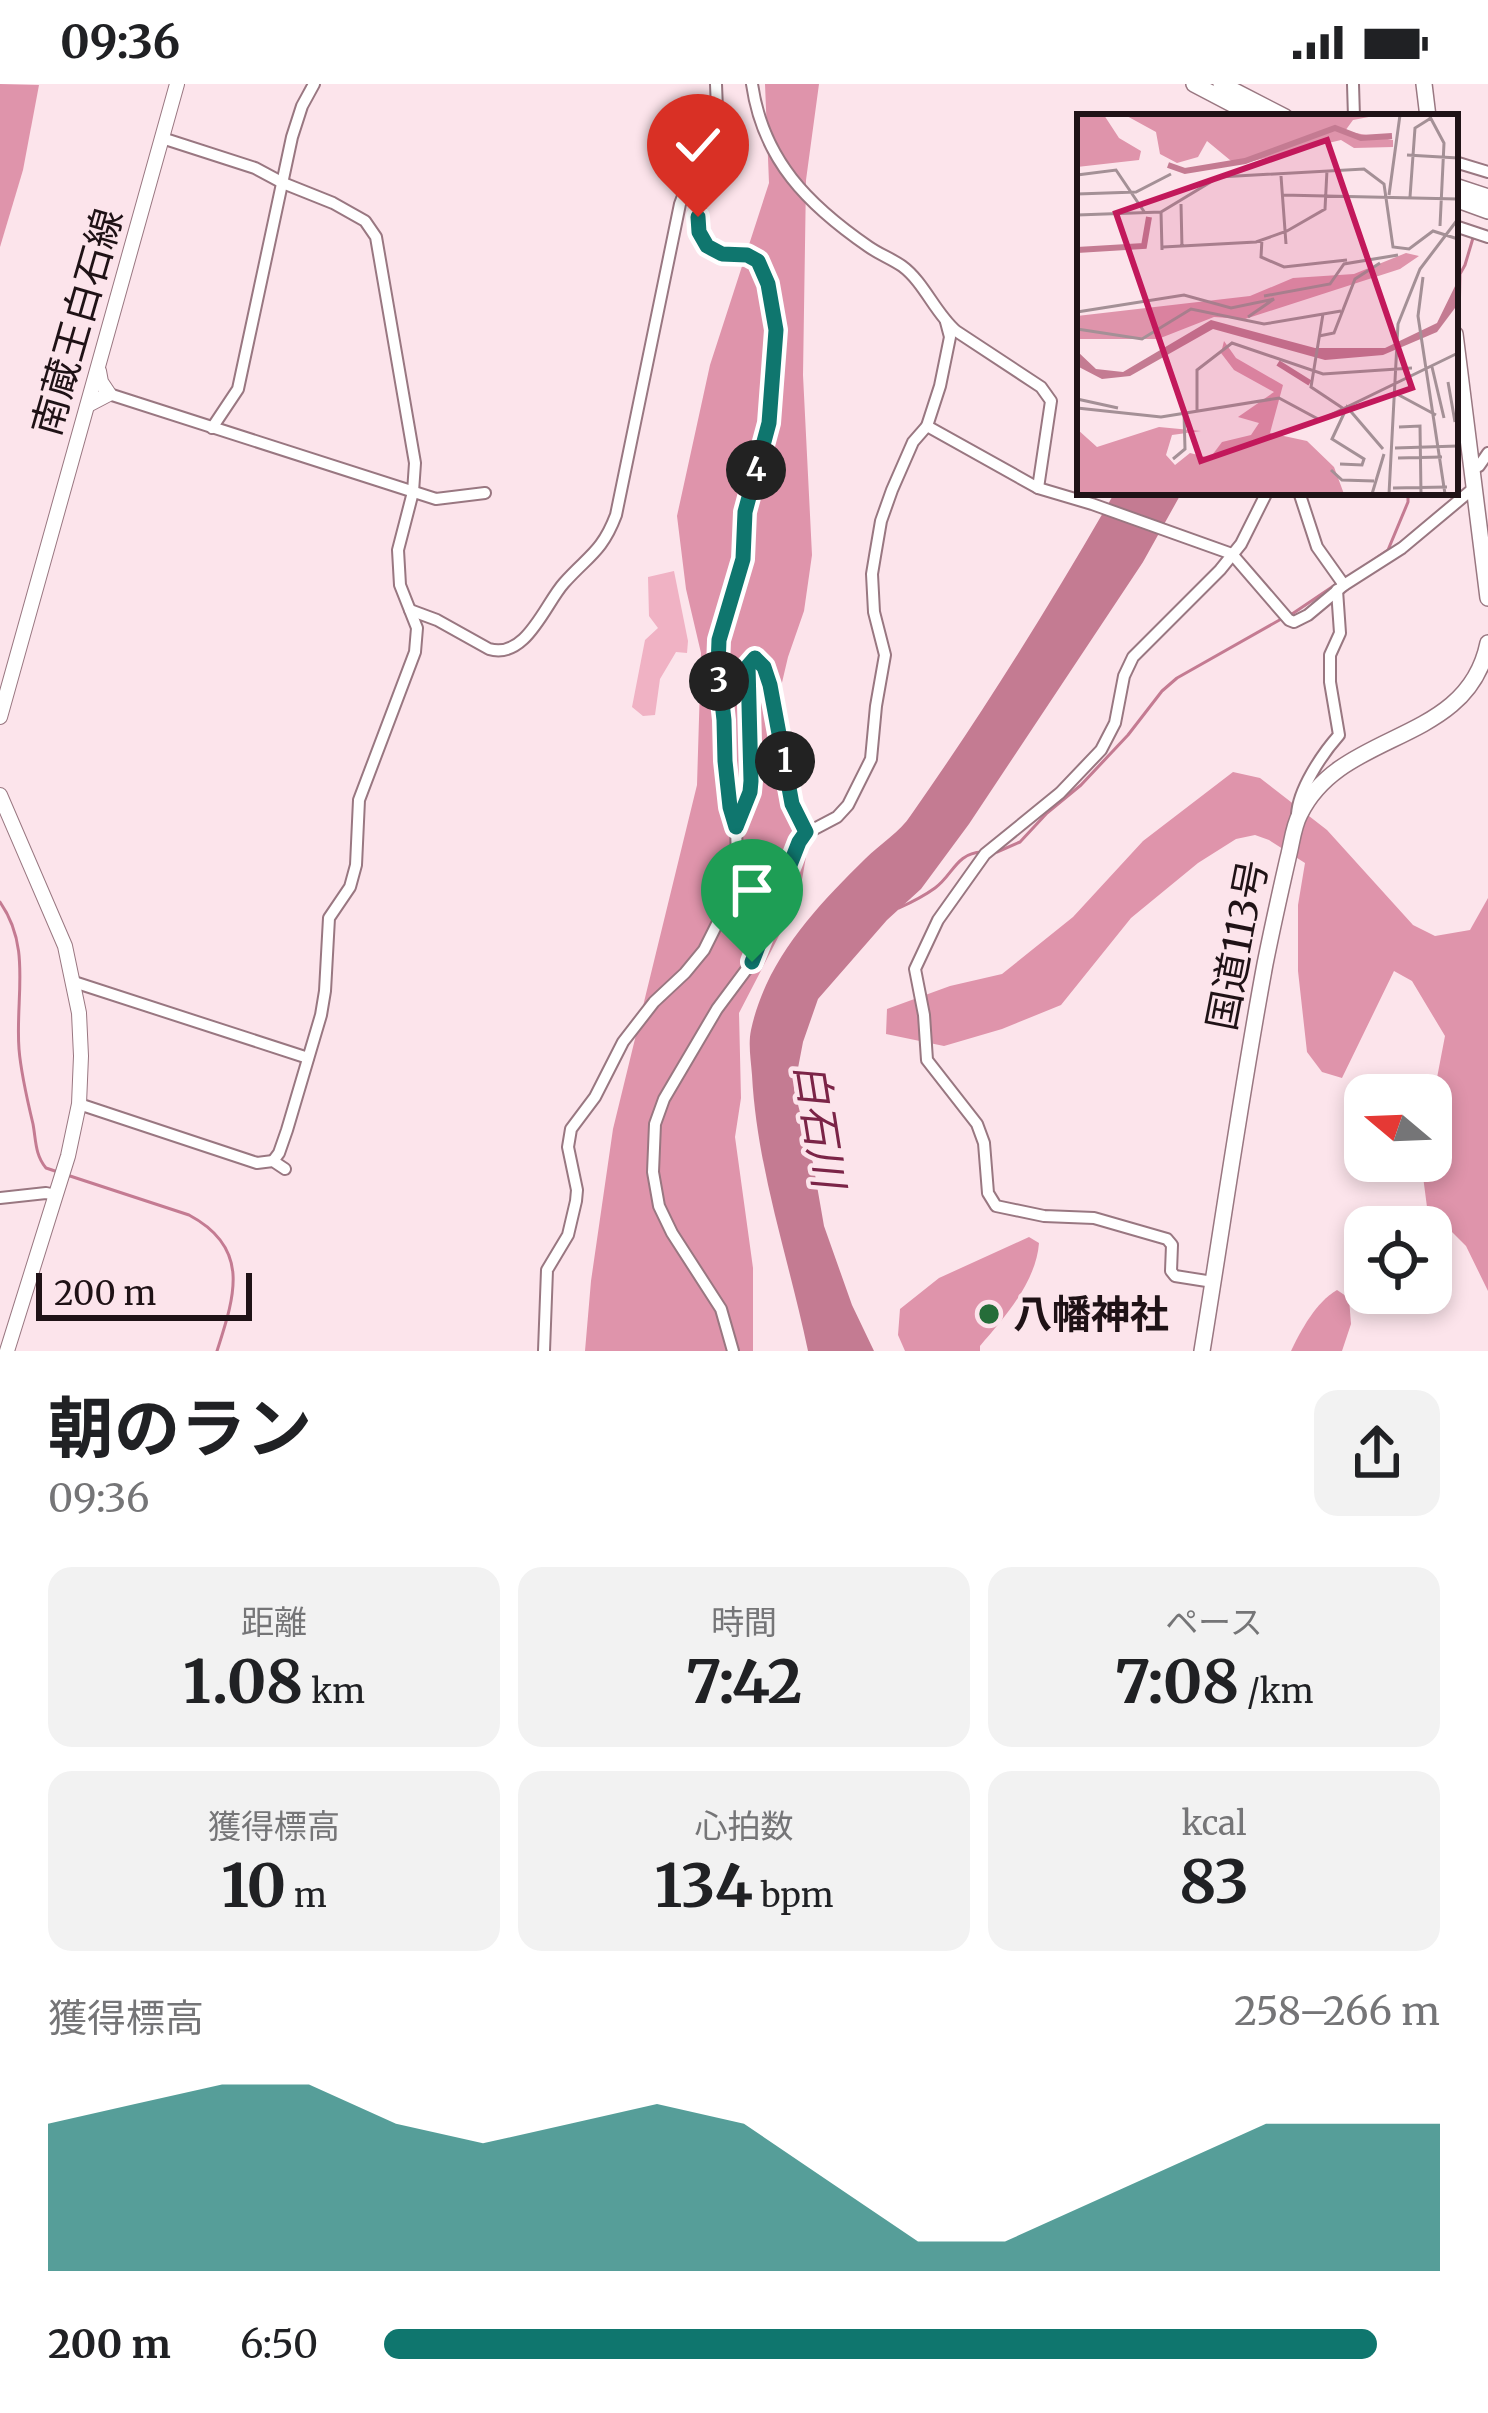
<!DOCTYPE html>
<html lang="ja">
<meta charset="utf-8">
<style>
:root{--surface:#fff;--page:#f2f2f2;--text:#202124;--muted:#757577;--accent:#0f766e}
body{margin:0;font-family:Merriweather,"Noto Sans JP",serif;background:var(--page);color:var(--text);height:100vh;display:flex;flex-direction:column;font-size:45px;white-space:nowrap}
*{box-sizing:border-box;margin:0}
p{font-size:39px;color:var(--muted)}
.icon{flex:none;width:66px;height:66px;fill:none;stroke:currentColor;stroke-width:2;stroke-linecap:round;stroke-linejoin:round}
.map{position:relative;height:1267px;overflow:hidden}
.details{display:flex;flex-direction:column;background:var(--surface);flex:1}
.details>*{flex:none}
.needle{width:78px;rotate:289deg}
.fabs{position:absolute;left:1344px;top:990px;display:grid;gap:24px}
.fabs a{display:grid;place-items:center;width:108px;height:108px;border-radius:24px;background:var(--surface);box-shadow:0 6px 18px #0003;font-size:60px}
.scale{position:absolute;left:36px;bottom:30px;width:216px;box-sizing:border-box;padding-left:12px;border:6px solid #1f1216;border-top:0;font-size:33px;line-height:42px;white-space:nowrap;color:#1f1216;-webkit-text-stroke:9px #fce4eb;paint-order:stroke}
.pin{position:absolute;display:grid;place-items:center;width:102px;height:102px;color:#fff;margin:-123px -51px;border-radius:50% 50% 50% 0;rotate:-45deg;box-shadow:0 0 12px #0007}
.pin .icon{rotate:45deg}
.km{position:absolute;width:60px;height:60px;margin:-30px;border-radius:50%;background:#222;color:#fff;font-size:33px;line-height:60px;text-align:center}
.round{display:grid;place-items:center;flex:none;width:126px;height:126px;border-radius:24px;background:var(--page)}
.head{display:flex;align-items:center;justify-content:space-between;height:204px;padding:0 48px}
h1{font-size:66px;font-weight:700;line-height:90px}
.stats{display:grid;grid-template-columns:repeat(3,1fr);gap:18px;height:204px;padding:12px 48px}
.stats div{display:grid;align-content:center;border-radius:24px;background:var(--page);text-align:center}
.stats b{font-size:60px;font-weight:700}
.stats small{font-size:33px;font-weight:400}
.stats p{font-size:33px}
.chart{height:336px;padding:24px 48px}
.chart p{display:flex;justify-content:space-between}
.chart svg{width:100%;height:216px;margin-top:12px;fill:var(--accent);opacity:.7}
ul{padding:0 48px;list-style:none;font-size:39px}
li{display:grid;grid-template-columns:192px 144px 1fr;align-items:center;height:90px}
li i{height:30px;border-radius:15px;background:var(--accent)}
.status{display:flex;justify-content:space-between;align-items:center;height:84px;padding:0 60px;background:var(--surface);direction:ltr}
.status svg{height:33px;fill:currentColor}
.map>svg:first-child{display:block}
</style>
<div class="status"><b>09:36</b><svg viewBox="0 0 49 12"><path d="M0 12V9h3v3zM5 12V6h3v6zM10 12V3h3v9zM15 12V0h3v12zM26 1h20v11H26zM47 4h2v5h-2z"/></svg></div>
<div class="map">
<svg width="1488" height="1267" viewBox="0 0 1488 1267">
<rect width="100%" height="100%" fill="#fce4eb"/>
<!-- green -->
<path fill="#f0b2c4" d="M674,487L688,557L687,569L676,568L660,595L655,631L643,632L632,623L645,556L658,544L649,532L648,493Z"/>
<!-- forest -->
<g fill="#df94ab">
<path d="M0,0L39,1L23,86L0,163Z"/>
<path d="M765,0H819L806,96L803,291L812,471L804,527L788,573L780,607L796,690L807,767L799,813L739,929L741,1014L735,1053L753,1184V1267H585L591,1197L613,1045L697,701L701,569L686,505L677,432L710,281L769,99Z"/>
<path d="M1233,688L1260,694L1327,746L1413,841L1435,852L1470,846L1488,814V1207L1466,1162L1427,1123L1421,1077H1431V1025L1445,952L1412,897L1394,887L1342,994L1322,988L1307,968L1298,887V821L1305,779L1269,756L1255,751L1236,755L1198,779L1131,834L1061,921L1002,945L944,962L886,950L887,925L950,902L1002,890L1073,833L1143,757Z"/>
<path d="M1029,1153L1039,1159C1036,1198 1005,1233 980,1262V1267H905L898,1251L900,1225L939,1194Z"/>
<path d="M1337,1206L1349,1214L1351,1240L1342,1267H1291C1301,1246 1316,1218 1337,1206Z"/>
</g>
<!-- water -->
<path fill="#c47b92" d="M1115,408H1182L1143,478L969,740L921,805L887,836L818,915L803,958L794,1005L813,1079L824,1142L852,1221L874,1267H808C789,1175 757,1086 752,991C751,977 748,960 751,946C766,876 816,823 865,775C880,760 900,748 911,731C984,627 1052,518 1115,408Z"/>
<g fill="none" stroke-linecap="round" stroke-linejoin="round">
<!-- stream -->
<g stroke="#c47b92" stroke-width="3">
<path d="M1459,237L1460,190L1465,181L1473,154"/>
<path d="M1362,484L1388,466L1408,418V408"/>
<path d="M1292,530L1338,499"/>
<path d="M997,768L1020,758L1047,729L1081,701L1128,651L1162,607L1177,594L1283,534"/>
<path d="M0,818C32,863 15,914 19,965C21,990 27,1015 33,1040C36,1056 35,1071 46,1084L58,1088"/>
<path d="M899,824C910,819 924,812 935,804C953,791 956,769 982,768"/>
<path d="M67,1091L189,1131C251,1164 235,1211 217,1267"/>
</g>
<!-- minor casing -->
<g stroke="#997781" stroke-width="14">
<g id="minor">
<path d="M752,0C763,76 808,121 869,163C879,170 892,175 902,182C924,198 935,229 956,247L1041,303L1051,317L1038,404"/>
<path d="M1353,0L1354,33"/>
<path d="M162,54L255,84L283,99L333,119L365,137L376,153L415,379L413,408L398,466L400,501L417,544L415,568L359,716L356,781L350,803L329,834L325,907L321,931L287,1046L279,1069L273,1077"/>
<path d="M1455,78L1488,88"/>
<path d="M1455,142L1488,153"/>
<path d="M109,310L436,415L485,409"/>
<path d="M927,342L1038,404L1092,420L1232,470L1289,536L1294,538L1308,531L1344,501L1402,464L1475,403"/>
<path d="M212,344L238,305L292,53L302,22L314,0"/>
<path d="M1472,385L1479,382L1488,369"/>
<path d="M1299,408L1317,463L1344,501"/>
<path d="M410,526L437,536L489,565C526,576 545,520 564,499C588,472 602,468 616,431L680,120L688,99L719,61"/>
<path d="M1297,731C1298,706 1322,670 1339,651L1330,598V571L1340,549L1337,506"/>
<path d="M736,743L750,708L751,697L748,582L755,574C782,597 782,686 793,722C796,731 801,740 806,748"/>
<path d="M74,898L308,974"/>
<path d="M79,1020L257,1079L273,1077L285,1085"/>
<path d="M0,1114L46,1109L56,1111"/>
<path d="M1213,1198L1175,1192L1171,1187L1172,1161L1167,1155L1094,1134L1044,1132L996,1122L988,1109L984,1059L977,1040L927,976L924,931L915,885L938,836L985,770L1060,709L1101,666L1115,639L1124,592L1133,573L1220,486L1241,460L1267,408"/>
<path d="M544,1267L547,1186L568,1151L576,1117L577,1106L568,1063L571,1045L595,1013L623,958L654,918L685,889L704,866L724,826L737,776L736,743L730,723L725,677L724,636L718,583L719,556L743,475L745,428L771,325L776,246L768,200L757,177L747,171H726L715,167L704,158L699,148L700,113L719,78L716,0"/>
<path d="M733,1267L721,1225L672,1149L659,1122L653,1088L655,1040L664,1015L717,925L752,878L801,752L837,733L848,721L871,675L876,622L885,571L874,528L872,490L875,472L881,437L892,406L913,358L927,342L940,302L950,253L946,238"/>
</g>
</g>
<!-- major casing -->
<g stroke="#997781" stroke-width="16">
<g id="major">
<path d="M88,321L109,310L101,298L99,287"/>
<path d="M0,633L177,0"/>
<path d="M0,711L65,862L79,929L81,972L79,1020L68,1072L7,1267"/>
</g>
</g>
<!-- highway casing -->
<g stroke="#997781" stroke-width="18">
<g id="highway">
<path d="M1194,0L1257,33"/>
<path d="M1221,0L1285,33"/>
<path d="M1424,0L1428,33"/>
<path d="M1455,102L1488,113"/>
<path d="M1455,115L1488,127"/>
<path d="M1455,250L1488,514"/>
<path d="M1202,1267C1223,1138 1241,1009 1265,880C1272,845 1280,809 1288,774C1292,759 1293,743 1300,730C1342,644 1467,662 1488,559"/>
</g>
</g>
<!-- minor -->
<use href="#minor" stroke="#fff" stroke-width="10"/>
<!-- major -->
<use href="#major" stroke="#fff" stroke-width="14"/>
<!-- highway -->
<use href="#highway" stroke="#fff" stroke-width="15"/>
</g>
<g fill="none" stroke-linecap="round" stroke-linejoin="round">
<!-- route casing -->
<g stroke="#fff" stroke-width="24">
<path id="route" d="M698,133L699,148L707,162L722,170L747,171L758,177L768,200L776,246L769,339L745,428L743,475L719,556L718,583L724,636L725,677L730,723L736,743L750,708L751,697L748,582L755,574L764,583L770,601L792,720L806,748L799,758L752,878"/>
</g>
<!-- route -->
<use href="#route" stroke="#0f766e" stroke-width="15"/>
</g>
<!-- markers -->
<circle fill="#256d39" stroke="#fce4eb" stroke-width="4.5" cx="989" cy="1230" r="12"/>
<g text-anchor="middle" stroke-width="9" stroke-linejoin="round" paint-order="stroke">
<!-- street labels -->
<g font-size="39" fill="#1f1216" stroke="#fce4eb">
<text transform="translate(77 238) rotate(-74)" y="14">南蔵王白石線</text>
<text transform="translate(1237 861) rotate(-79)" y="14">国道113号</text>
</g>
<!-- poi labels -->
<g font-size="39" font-weight="bold" fill="#1f1216" stroke="#fce4eb" text-anchor="start">
<text x="1013" y="1244">八幡神社</text>
</g>
<!-- water labels -->
<g font-size="42" font-style="italic" fill="#7b2447" stroke="#fce4eb">
<text transform="translate(820 1041) rotate(81)" y="15">白石川</text>
</g>
</g>
<!-- overview -->
<g transform="translate(1077 30)">
<rect width="381" height="381" fill="#fce4eb"/>
<path d="M0,1H27L42,24L64,37L62,46L0,53ZM48,1H302L276,6L268,17L316,26V33L277,34L264,26L159,51L130,27L121,43L100,49L83,40L79,18ZM329,139L342,142L323,155L168,205L137,203L81,225H0V202L173,182L216,164L277,160ZM147,227L159,244L206,271L193,319L230,327L257,353L267,380H0V315L20,333L82,313L124,317L95,321L89,341L98,351L113,339L133,344L145,328L174,321L182,309L161,303L197,278L157,256L144,239Z" fill="#df94ab"/>
<path d="M381,166V190L360,218L306,241L248,246L136,215L53,262L25,265L0,252V237L19,255L46,258L134,206L238,234H308L360,209Z" fill="#c47b92"/>
<path fill="none" stroke="#c47b92" stroke-width="6" d="M91,51L108,57L168,47L258,14L284,24L315,22M0,136L67,132L72,103M201,249L233,269"/>
<path fill="none" stroke="#a49096" stroke-width="3" d="M352,1L367,29L363,112M330,41L381,44M0,61L39,56L68,99M204,62L209,130M0,80L59,78L94,60M205,81L381,85M312,81L323,1M333,83L338,14L354,4M104,90L105,134M84,98L85,136M0,101L84,98L142,63L287,55L307,70L316,133L332,135L356,117L381,125M185,125L184,143L207,153L270,146M86,133L179,128L210,117L248,95L250,56M346,163L341,202L368,380M187,182L253,170L267,150L321,141M0,198L107,181L154,194L197,185L171,203M246,200L234,273L267,295M0,215L65,225L114,195L187,210L264,197M242,222L257,219L278,165L303,149M355,253L367,304M371,268L378,308M320,280L359,301M0,285L41,294M0,294L84,303L202,284L243,306L381,239M120,297V256L155,229L246,260L335,254M322,313L343,312L344,380M318,334L381,332M321,344L365,343M96,345L108,335L107,299M263,350L285,351L287,345L255,325L270,293L306,335M254,356L265,366L297,367M316,374L370,373M295,380L307,340M312,380L321,210L343,155L381,105"/>
<path fill="#c2185b" fill-opacity="0.15" stroke="#c2185b" stroke-width="6" d="M250,26L335,274L124,347L39,99Z"/>
<rect width="381" height="381" fill="none" stroke="#1f1216" stroke-width="6"/>
</g>
</svg>
<div class="fabs">
<a><svg class="needle" viewBox="-14 -14 28 28"><path d="M0-13l5 13h-10z" fill="#e53935"/><path d="M0 13l5-13h-10z" fill="#757577"/></svg></a>
<a><svg class="icon" aria-label="locate" viewBox="0 0 24 24"><circle cx="12" cy="12" r="6"/><path d="M12 2v4M12 18v4M2 12h4M18 12h4"/></svg></a>
</div>
<div class="scale">200 m</div>
<div class="pin" style="left:752px;top:878px;background:#1e9e55"><svg class="icon" aria-label="arrive" viewBox="0 0 24 24"><path d="M6 21V4h12l-3 4 3 4H6"/></svg></div>
<div class="pin" style="left:698px;top:133px;background:#d93025"><svg class="icon" aria-label="check" viewBox="0 0 24 24"><path d="M5 12l5 5 9-10"/></svg></div>
<b class="km" style="left:785px;top:677px">1</b>
<b class="km" style="left:719px;top:597px">3</b>
<b class="km" style="left:756px;top:386px">4</b>
</div>
<section class="details">
<div class="head"><div><h1>朝のラン</h1><p>09:36</p></div><a class="round"><svg class="icon" aria-label="share" viewBox="0 0 24 24"><path d="M12 15V3M7 8l5-5 5 5M5 13v7h14v-7"/></svg></a></div>
<div class="stats">
<div><p>距離</p><b>1.08<small> km</small></b></div>
<div><p>時間</p><b>7:42</b></div>
<div><p>ペース</p><b>7:08<small> /km</small></b></div>
</div>
<div class="stats">
<div><p>獲得標高</p><b>10<small> m</small></b></div>
<div><p>心拍数</p><b>134<small> bpm</small></b></div>
<div><p>kcal</p><b>83</b></div>
</div>
<div class="chart"><p><span>獲得標高</span>258–266 m</p>
<svg viewBox="0 0 160 44" preserveAspectRatio="none"><path d="M0 44V14L10 10L20 6L30 6L40 14L50 18L60 14L70 10L80 14L90 26L100 38L110 38L120 30L130 22L140 14L150 14L160 14V44z"/></svg>
</div>
<ul>
<li><b>200 m</b>6:50<i style="width:94%"></i></li>
</ul>
</section>
